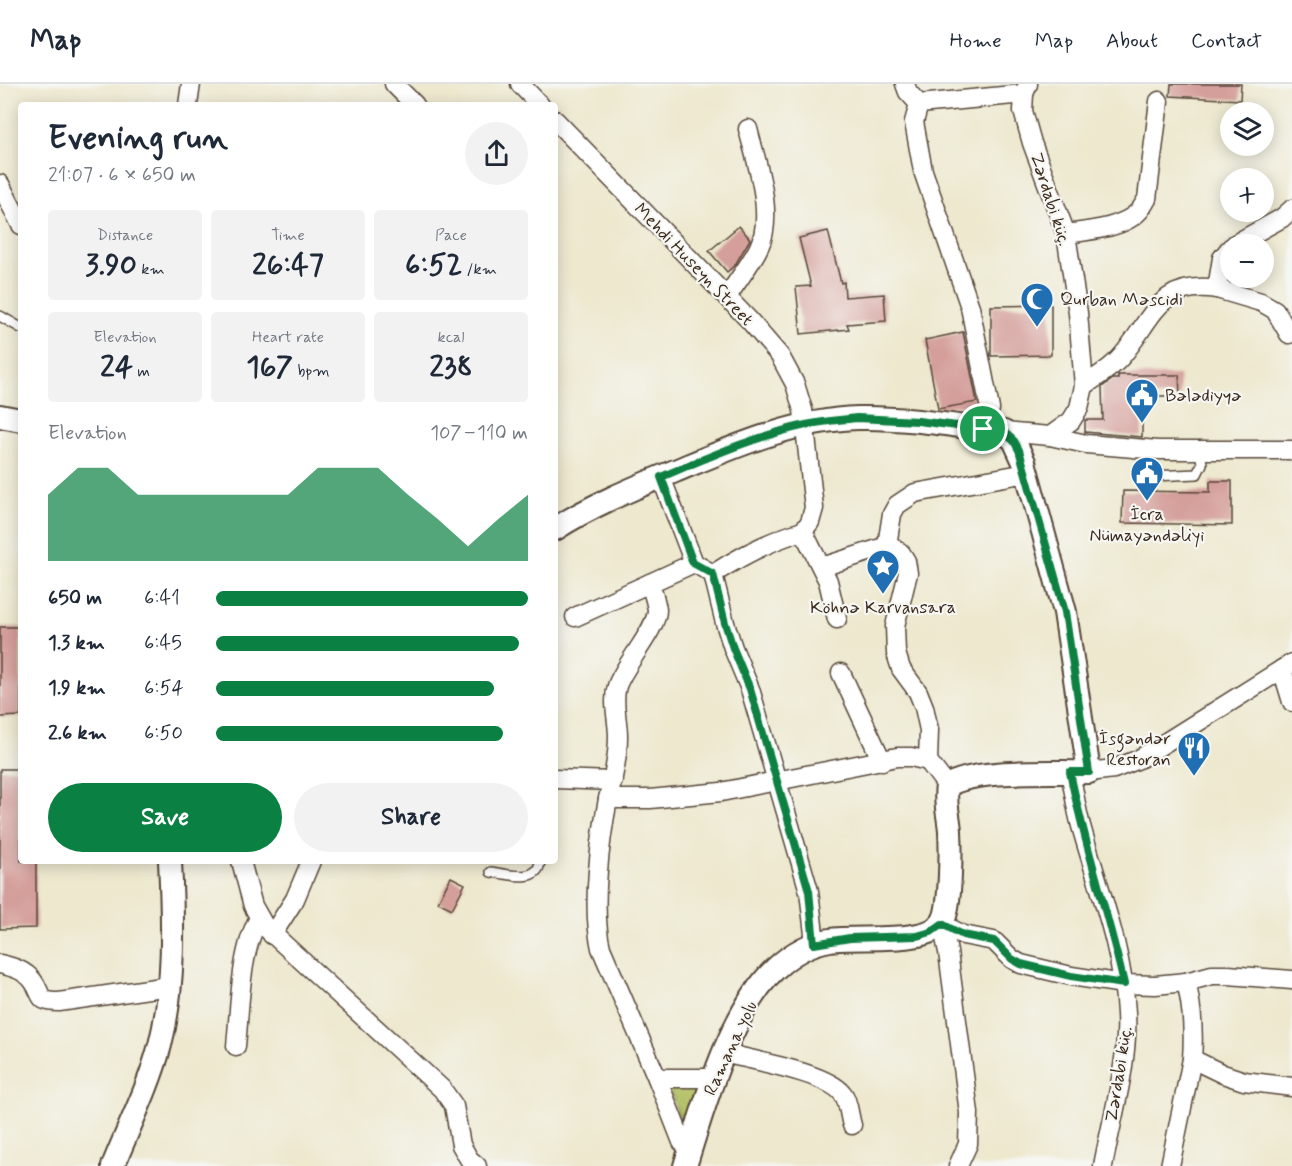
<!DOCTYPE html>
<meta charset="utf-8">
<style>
:root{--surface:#fff;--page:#f2f2f3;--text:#1f2937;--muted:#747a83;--line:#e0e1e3;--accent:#0b8043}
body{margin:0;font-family:Mynerve,sans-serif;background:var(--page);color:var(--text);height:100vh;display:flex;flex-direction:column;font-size:22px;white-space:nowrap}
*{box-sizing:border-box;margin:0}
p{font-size:20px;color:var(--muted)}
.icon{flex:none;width:33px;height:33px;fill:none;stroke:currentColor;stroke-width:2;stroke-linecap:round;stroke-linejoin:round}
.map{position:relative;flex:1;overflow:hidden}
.panel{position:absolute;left:18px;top:18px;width:540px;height:762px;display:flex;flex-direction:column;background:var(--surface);border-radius:6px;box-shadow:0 3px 15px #0003}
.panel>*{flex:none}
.buttons{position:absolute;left:1220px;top:18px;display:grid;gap:12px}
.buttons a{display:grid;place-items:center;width:54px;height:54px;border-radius:50%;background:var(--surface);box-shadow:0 3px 15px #0003;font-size:30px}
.pin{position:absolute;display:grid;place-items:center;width:51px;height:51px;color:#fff;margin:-26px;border:3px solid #fff;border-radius:50%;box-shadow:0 2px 6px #0007}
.round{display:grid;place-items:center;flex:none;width:63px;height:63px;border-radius:32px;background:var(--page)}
.summary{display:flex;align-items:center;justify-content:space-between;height:102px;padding:0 30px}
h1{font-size:33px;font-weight:700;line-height:45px}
.figures{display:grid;grid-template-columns:repeat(3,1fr);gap:9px;height:102px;padding:6px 30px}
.figures div{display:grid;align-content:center;border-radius:6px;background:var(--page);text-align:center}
.figures b{font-size:30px;font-weight:700}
.figures small{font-size:16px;font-weight:400}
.figures p{font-size:16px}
.chart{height:168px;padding:12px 30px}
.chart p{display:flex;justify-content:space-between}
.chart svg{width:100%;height:108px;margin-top:6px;fill:var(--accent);opacity:.7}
.primary-button{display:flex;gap:12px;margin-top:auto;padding:12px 30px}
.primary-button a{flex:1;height:69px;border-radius:36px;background:var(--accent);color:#fff;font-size:24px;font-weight:700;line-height:69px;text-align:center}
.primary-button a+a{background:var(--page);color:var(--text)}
ul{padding:0 30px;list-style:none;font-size:20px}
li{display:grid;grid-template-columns:96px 72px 1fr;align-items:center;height:45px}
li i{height:15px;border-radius:8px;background:var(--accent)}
header{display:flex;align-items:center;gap:36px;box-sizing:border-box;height:84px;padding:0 30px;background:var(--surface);border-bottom:2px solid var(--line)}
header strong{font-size:28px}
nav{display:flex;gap:33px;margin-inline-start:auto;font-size:21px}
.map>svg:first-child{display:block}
</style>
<header>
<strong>Map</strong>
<nav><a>Home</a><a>Map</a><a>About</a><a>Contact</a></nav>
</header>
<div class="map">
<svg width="1292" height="1082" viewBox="0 0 1292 1082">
<rect width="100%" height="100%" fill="#f6f6f2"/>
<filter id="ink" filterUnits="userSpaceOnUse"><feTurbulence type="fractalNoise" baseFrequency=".0167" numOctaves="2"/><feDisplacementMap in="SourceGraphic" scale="12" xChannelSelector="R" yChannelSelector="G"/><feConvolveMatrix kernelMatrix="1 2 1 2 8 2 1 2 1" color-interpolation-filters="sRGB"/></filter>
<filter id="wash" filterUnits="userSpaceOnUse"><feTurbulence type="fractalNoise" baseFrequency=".008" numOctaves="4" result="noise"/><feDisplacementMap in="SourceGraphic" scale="24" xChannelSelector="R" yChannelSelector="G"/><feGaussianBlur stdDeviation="1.35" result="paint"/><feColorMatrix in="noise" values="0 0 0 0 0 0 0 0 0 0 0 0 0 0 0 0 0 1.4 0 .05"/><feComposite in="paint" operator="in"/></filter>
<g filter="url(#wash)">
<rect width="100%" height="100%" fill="#ede8ce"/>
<!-- green -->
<path fill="#b0be60" stroke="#76743f" stroke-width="1.5" d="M668,1001H704L690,1043H682Z"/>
<g id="blocks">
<!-- building -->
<g fill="#d49e9a">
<path d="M1171,0H1241L1240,16L1170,12Z"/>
<path d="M739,142L750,155L735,181L727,188L709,167Z"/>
<path d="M828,147L841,199L844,198L845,213L884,210L886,237L847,240L849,245L801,250L796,203L811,202L799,154Z"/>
<path d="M1051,221V271L991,272V222Z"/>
<path d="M963,248L977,318L938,325L925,256Z"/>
<path d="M1118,291H1179L1180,312H1142V353L1085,348V336H1103L1102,303L1113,295H1118Z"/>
<path d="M1210,397H1232V441L1122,439L1123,407L1210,408Z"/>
<path d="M0,543H21V632L0,633Z"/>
<path d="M0,685H21V777H36V844L0,845Z"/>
<path d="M451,793L465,800L452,825L438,818Z"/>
</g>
</g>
</g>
<g filter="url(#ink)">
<use href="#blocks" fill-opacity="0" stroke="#564638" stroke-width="1.5"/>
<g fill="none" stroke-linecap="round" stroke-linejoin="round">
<!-- service casing -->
<g stroke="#564638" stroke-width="12">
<g id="service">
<path d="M0,232L21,244"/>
<path d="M1153,392L1197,390L1202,380L1200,366"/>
<path d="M491,788C507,790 539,800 540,777"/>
</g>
</g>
<!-- minor casing -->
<g stroke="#564638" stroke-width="21">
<g id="minor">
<path d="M394,0L415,21"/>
<path d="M520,0L540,21"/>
<path d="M905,0L908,8L919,20L914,38L923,87L970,223L990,325L983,346"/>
<path d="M919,20L1024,10"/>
<path d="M188,21L191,0"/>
<path d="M555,36L749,236L780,272L795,300L803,326L814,424L810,438L803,447L828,497L837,535"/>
<path d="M0,100L21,141"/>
<path d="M1066,150C1087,147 1124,144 1139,127C1142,124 1145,118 1147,115L1159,17"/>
<path d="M1235,160L1282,134L1292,125"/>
<path d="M1217,205L1261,218L1275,226L1289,250"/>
<path d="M727,213C737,197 751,180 759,163C775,131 756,77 748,45"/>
<path d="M1084,302C1096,293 1111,285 1121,273C1152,237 1158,196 1217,205L1222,174L1230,164"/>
<path d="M1004,348L1050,352L1071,337L1079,324L1084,302L1078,229L1066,150L1032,59L1023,27L1024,10L1028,0"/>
<path d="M1050,352L1086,360L1158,366H1292"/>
<path d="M661,393L694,479L650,499C652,507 656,517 657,526C657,545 624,581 617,602C612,618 618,636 618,652C618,673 613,694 608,715C600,757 591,823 601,864L657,994L682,1058L691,1064"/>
<path d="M694,479L713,490L725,539L733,564L750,605L809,807L815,859"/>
<path d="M822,483L890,461"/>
<path d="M713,490C741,472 771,456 803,447"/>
<path d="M575,533L650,499"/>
<path d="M1282,585L1292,618"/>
<path d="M841,589L882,677"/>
<path d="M1070,688C1074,706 1076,725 1081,742C1098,803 1123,865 1126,929C1129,978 1112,1033 1103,1082"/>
<path d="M1089,688L1114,685L1139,675L1292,579"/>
<path d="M555,695L613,697"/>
<path d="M947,702L928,677L929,646L924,623L918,608L901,585L896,569L895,542L908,489L906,477L901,469L890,461L888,455L892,430L897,421L915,409L1027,389"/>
<path d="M608,715H650L721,708L897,673H911L928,677"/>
<path d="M241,777L253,822L265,843L442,1005L454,1022L461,1061L469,1075L477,1082"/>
<path d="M942,840L963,851L994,857L1012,875L1021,880L1071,892L1124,900L1155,901L1186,898L1212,891H1228L1292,896"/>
<path d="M942,840L948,868L969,1029L968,1060L958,1082"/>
<path d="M272,851L295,815L311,777"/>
<path d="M0,880C12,883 25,886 33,897C44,912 36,918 59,918L169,902"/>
<path d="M1186,898C1193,925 1194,948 1192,975L1223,990L1244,997L1292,1003"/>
<path d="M236,962C240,923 240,867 259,834"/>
<path d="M724,969C750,976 828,989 843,1010C849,1018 849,1032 852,1041"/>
<path d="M657,994H714"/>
<path d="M1170,1082L1192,975"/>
</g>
</g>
<!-- tertiary casing -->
<g stroke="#564638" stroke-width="26">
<g id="tertiary">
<path d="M0,332L21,336"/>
<path d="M555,445C592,421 634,404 675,387C733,363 794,336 858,334C907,333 956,342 1004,348L1014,356L1024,378L1065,528L1089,688C1053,689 975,684 947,702C944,718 949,732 950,747C951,765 951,823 943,837C929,862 856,851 830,856C810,859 790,871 775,885C729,929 704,1023 685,1082"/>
<path d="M113,1082C129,1042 149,1003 160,961C175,903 173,837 170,777"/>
</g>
</g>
<!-- service -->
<use href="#service" stroke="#fff" stroke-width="9"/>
<!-- minor -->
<use href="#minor" stroke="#fff" stroke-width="18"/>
<!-- tertiary -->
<use href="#tertiary" stroke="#fff" stroke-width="22"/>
</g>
</g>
<g fill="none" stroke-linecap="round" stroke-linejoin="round" filter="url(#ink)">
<!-- route casing -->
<g stroke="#fff" stroke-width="12">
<path id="route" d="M857,334L918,337L1004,348L1014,357L1019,366L1065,528L1089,688H1070C1084,760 1108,829 1124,900L1071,892L1021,880L1012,875L994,857L963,851L942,840L931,848L917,852L850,854L814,860L809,807L750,605L733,564L725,539L713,490L693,479L661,393C709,373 756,352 806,341C823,337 840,336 857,334Z"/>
</g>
<!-- route -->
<use href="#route" stroke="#0b8043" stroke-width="8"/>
</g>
<!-- icons -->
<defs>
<g id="mosque-pin" transform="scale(1.725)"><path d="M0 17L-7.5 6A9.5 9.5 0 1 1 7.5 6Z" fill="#1f6fb2" stroke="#f6f6f2"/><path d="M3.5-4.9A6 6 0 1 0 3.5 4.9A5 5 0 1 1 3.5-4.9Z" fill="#fff"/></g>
<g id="civic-pin" transform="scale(1.725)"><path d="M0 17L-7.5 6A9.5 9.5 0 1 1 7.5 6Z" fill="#1f6fb2" stroke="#f6f6f2"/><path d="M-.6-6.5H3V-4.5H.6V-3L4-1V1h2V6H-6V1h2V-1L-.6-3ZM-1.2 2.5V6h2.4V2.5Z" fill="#fff"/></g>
<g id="sight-pin" transform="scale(1.725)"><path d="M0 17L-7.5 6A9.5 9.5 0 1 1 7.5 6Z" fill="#1f6fb2" stroke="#f6f6f2"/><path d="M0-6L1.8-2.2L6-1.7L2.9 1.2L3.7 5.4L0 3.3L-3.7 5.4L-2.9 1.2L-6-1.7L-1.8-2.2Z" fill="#fff"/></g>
<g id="restaurant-pin" transform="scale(1.725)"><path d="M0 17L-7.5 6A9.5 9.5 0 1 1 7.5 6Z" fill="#1f6fb2" stroke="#f6f6f2"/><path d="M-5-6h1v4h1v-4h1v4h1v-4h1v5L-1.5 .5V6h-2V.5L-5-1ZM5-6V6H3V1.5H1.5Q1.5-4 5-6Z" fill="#fff"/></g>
</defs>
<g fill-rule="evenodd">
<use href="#mosque-pin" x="1037" y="215"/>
<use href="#civic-pin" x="1142" y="311"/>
<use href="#civic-pin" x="1147" y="389"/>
<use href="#sight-pin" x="883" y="482"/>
<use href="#restaurant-pin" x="1194" y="664"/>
</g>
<g text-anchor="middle" stroke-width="4.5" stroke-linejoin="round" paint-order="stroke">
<!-- street labels -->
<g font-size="18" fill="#3b2a1e" stroke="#f6f6f2">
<text transform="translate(1051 115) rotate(72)" y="6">Zərdabi küç.</text>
<text transform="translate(694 180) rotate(46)" y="6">Mehdi Huseyn Street</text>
<text transform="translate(730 964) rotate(-65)" y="6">Ramana yolu</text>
<text transform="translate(1118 990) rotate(-81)" y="6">Zərdabi küç.</text>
</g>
<!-- poi labels -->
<g font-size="18" fill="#3b2a1e" stroke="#f6f6f2" text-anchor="start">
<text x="1060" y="221">Qurban Məscidi</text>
<text x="1165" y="317">Bələdiyyə</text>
<text x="1147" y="436" text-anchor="middle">İcra<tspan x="1147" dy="21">Nümayəndəliyi</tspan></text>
<text x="883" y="529" text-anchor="middle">Köhnə Karvansara</text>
<text x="1171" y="660" text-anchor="end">İsgəndər<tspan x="1171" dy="21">Restoran</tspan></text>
</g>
</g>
</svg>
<div class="buttons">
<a><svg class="icon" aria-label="layers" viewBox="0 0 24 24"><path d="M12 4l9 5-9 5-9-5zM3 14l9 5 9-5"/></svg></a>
<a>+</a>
<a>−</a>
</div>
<div class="pin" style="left:983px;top:345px;background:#1e9e55"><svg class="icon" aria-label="arrive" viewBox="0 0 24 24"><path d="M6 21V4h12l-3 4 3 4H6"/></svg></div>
<section class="panel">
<div class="summary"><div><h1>Evening run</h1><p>21:07 · 6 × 650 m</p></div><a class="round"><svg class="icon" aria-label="share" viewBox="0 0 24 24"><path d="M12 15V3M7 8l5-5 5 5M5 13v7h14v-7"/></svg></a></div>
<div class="figures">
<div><p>Distance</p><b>3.90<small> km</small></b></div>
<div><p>Time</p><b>26:47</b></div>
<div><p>Pace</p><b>6:52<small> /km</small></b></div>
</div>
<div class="figures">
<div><p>Elevation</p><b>24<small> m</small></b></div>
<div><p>Heart rate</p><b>167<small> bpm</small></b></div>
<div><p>kcal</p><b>238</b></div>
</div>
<div class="chart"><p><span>Elevation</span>107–110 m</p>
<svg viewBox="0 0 160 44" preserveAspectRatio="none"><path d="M0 44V17L10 6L20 6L30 17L40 17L50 17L60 17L70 17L80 17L90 6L100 6L110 6L120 17L130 27L140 38L150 27L160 17V44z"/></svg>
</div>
<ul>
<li><b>650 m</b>6:41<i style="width:100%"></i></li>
<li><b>1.3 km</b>6:45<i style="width:97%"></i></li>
<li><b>1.9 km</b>6:54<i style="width:89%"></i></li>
<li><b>2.6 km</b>6:50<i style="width:92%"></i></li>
</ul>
<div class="primary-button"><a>Save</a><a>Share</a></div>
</section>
</div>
